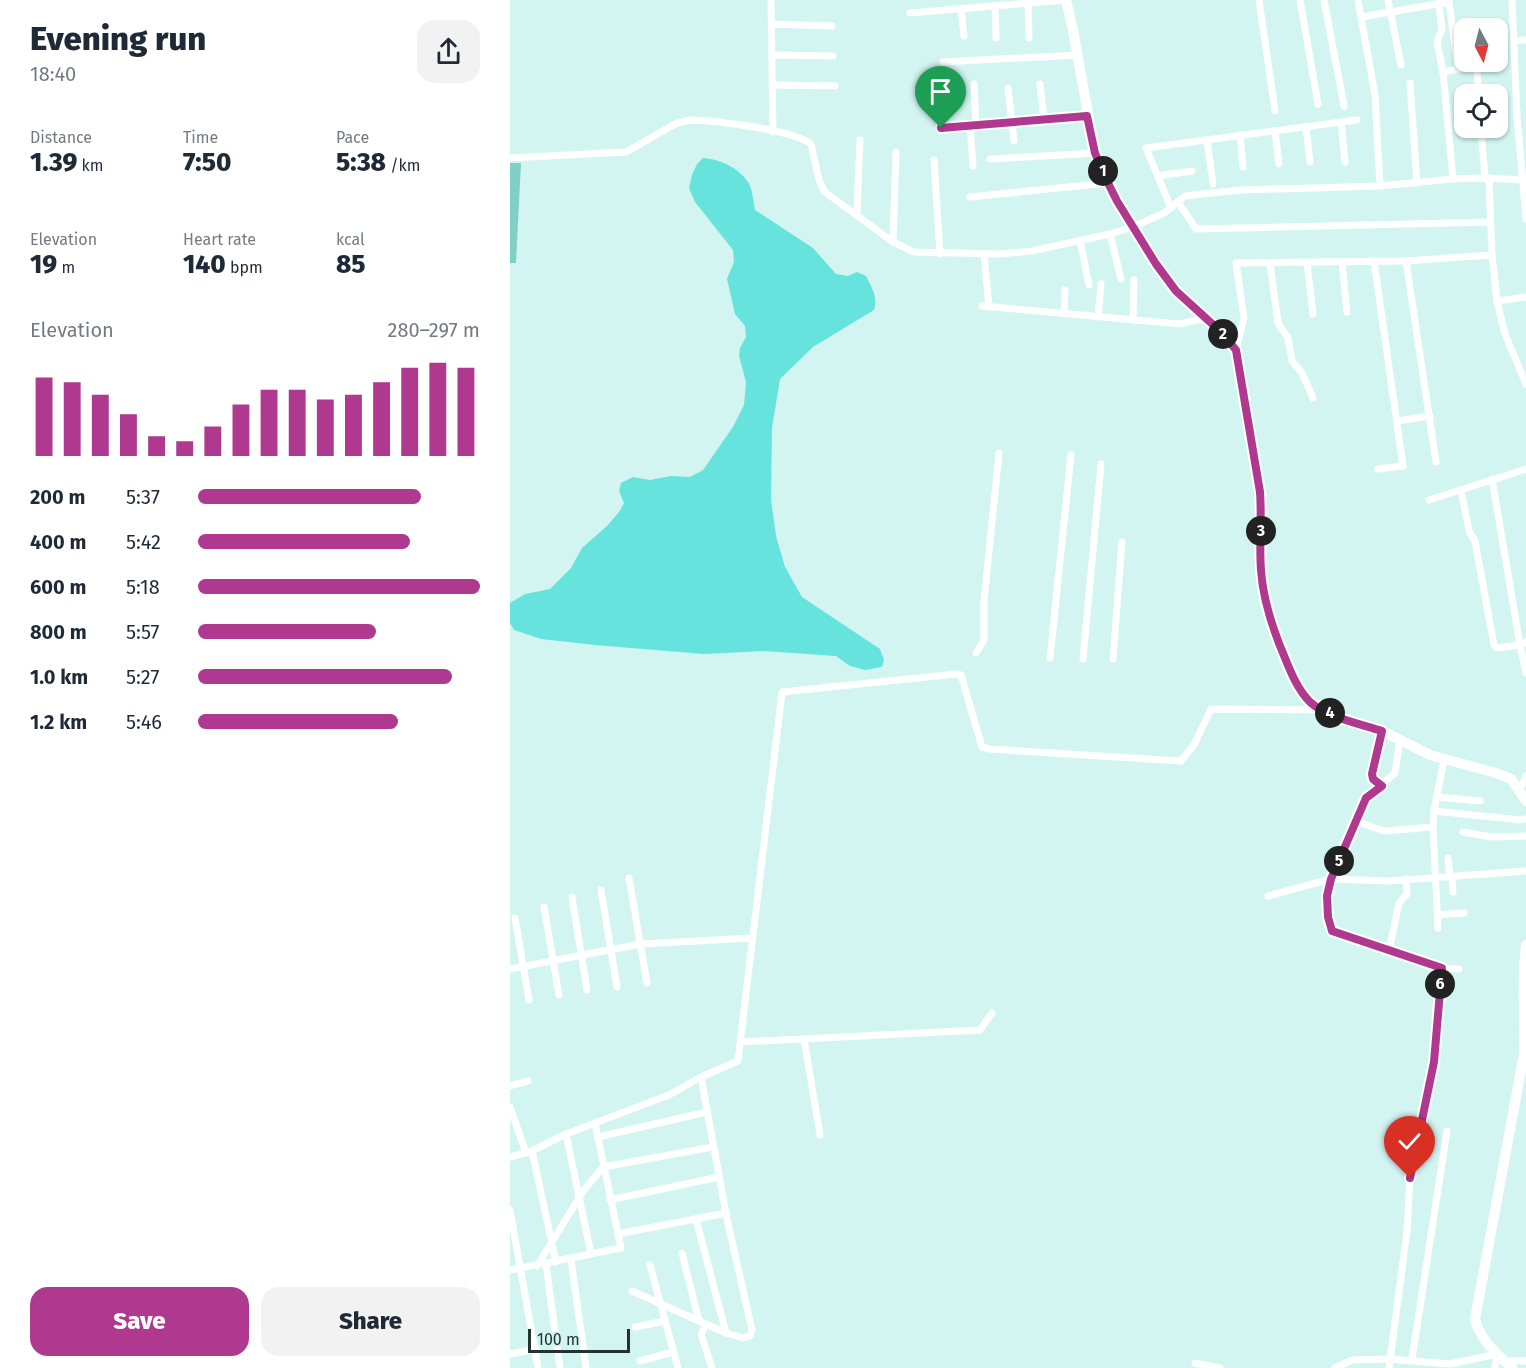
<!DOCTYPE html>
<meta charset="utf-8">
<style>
:root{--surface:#fff;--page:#f2f2f3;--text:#1f2937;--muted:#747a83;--accent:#b03990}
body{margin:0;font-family:"Fira Sans",sans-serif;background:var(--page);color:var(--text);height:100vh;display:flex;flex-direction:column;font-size:22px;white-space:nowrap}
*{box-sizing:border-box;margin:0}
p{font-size:20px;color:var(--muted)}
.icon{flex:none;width:33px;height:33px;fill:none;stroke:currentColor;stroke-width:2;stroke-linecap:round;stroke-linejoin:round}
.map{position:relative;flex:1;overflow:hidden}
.details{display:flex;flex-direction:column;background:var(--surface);width:510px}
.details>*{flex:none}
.needle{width:39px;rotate:173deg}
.controls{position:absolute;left:944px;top:18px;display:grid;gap:12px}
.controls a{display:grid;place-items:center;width:54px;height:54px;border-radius:12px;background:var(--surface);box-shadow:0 2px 4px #0004;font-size:30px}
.scale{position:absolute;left:18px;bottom:15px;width:102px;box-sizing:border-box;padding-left:6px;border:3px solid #243231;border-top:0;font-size:16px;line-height:21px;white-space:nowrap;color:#243231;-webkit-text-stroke:4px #d2f5f2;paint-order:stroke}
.pin{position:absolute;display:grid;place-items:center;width:51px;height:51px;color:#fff;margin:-62px -26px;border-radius:50% 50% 50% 0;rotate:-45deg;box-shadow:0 0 6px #0007}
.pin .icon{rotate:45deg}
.km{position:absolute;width:30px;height:30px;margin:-15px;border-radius:50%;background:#222;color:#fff;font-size:16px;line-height:30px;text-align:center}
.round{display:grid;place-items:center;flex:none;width:63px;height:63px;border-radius:18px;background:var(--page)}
.overview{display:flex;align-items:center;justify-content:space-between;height:102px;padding:0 30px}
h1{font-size:33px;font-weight:800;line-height:45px}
.stats{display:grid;grid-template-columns:repeat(3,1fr);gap:9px;height:102px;padding:6px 30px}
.stats div{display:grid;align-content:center}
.stats b{font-size:26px;font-weight:800}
.stats small{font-size:16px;font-weight:400}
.stats p{font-size:16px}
.chart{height:168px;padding:12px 30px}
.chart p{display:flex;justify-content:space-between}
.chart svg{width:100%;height:108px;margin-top:6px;stroke:var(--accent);stroke-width:6}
.cta{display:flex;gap:12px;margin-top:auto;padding:12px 30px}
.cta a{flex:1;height:69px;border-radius:18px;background:var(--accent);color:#fff;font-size:24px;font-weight:800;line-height:69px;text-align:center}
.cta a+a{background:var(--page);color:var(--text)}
ul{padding:0 30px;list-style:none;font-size:20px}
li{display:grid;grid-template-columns:96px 72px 1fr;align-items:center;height:45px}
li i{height:15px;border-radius:8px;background:var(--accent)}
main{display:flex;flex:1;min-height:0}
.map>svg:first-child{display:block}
</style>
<main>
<section class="details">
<div class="overview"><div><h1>Evening run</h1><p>18:40</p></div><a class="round"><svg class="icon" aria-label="share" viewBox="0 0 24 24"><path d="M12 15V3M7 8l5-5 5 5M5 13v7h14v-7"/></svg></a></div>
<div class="stats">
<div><p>Distance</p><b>1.39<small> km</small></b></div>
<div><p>Time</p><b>7:50</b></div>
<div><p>Pace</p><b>5:38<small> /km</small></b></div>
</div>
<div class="stats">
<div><p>Elevation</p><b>19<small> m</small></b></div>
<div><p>Heart rate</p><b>140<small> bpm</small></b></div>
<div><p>kcal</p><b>85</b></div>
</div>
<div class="chart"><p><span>Elevation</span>280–297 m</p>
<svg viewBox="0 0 160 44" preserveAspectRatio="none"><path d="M5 44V12M15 44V14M25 44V19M35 44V27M45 44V36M55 44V38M65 44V32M75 44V23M85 44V17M95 44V17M105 44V21M115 44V19M125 44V14M135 44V8M145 44V6M155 44V8"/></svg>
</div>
<ul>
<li><b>200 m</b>5:37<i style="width:79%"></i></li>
<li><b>400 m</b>5:42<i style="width:75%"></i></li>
<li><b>600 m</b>5:18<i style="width:100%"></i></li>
<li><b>800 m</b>5:57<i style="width:63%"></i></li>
<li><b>1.0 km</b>5:27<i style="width:90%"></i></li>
<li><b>1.2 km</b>5:46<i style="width:71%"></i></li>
</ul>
<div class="cta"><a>Save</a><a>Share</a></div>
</section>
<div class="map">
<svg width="1016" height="1368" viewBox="0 0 1016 1368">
<rect width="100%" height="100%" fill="#d2f5f2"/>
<!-- green -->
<path fill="#82cec9" d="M0,163H11L6,263H0Z"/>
<!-- water -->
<path fill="#66e3dc" d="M193,158C209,159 228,167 238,182C243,190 243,201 245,210L303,248L326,274L338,276L347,272L356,276C362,288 368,297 364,310L303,347L270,379L262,428L261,499L266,536L275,567L292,597L370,649L374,660L372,667L355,670L340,666L326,656L254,651L194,654L85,645L31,639L4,630L0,623V603L15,594L40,589L61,568L72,548L98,525L109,512L114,503L109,491L111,483L123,477L140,480L161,476L180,477L193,470L223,427L234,405L236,382L229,356L230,348L236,337L235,326L225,314L217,279L224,262L223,250L185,202L179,188L182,175L187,164Z"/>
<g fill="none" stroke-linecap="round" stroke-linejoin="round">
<!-- minor -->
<g stroke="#fff" stroke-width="7">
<path d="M261,0L263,132"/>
<path d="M749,0L765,111"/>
<path d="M790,0L808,104"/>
<path d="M814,0L834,106"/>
<path d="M848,0L865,95L870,186"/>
<path d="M878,0L891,65"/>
<path d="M1002,0L1007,115L1016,219"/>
<path d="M518,3L519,38"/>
<path d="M929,3L932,29L927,42L933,72"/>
<path d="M485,6L486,38"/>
<path d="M451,9L454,36"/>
<path d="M400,13L556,0"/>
<path d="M851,17L939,2L948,69L933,72L943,179"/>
<path d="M262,24L322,26"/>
<path d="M964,28L988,25"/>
<path d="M1004,41L1016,40"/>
<path d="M263,55L323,56"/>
<path d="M433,62L568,55"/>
<path d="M966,62L969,94"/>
<path d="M900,83L907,183"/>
<path d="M464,84L466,124"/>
<path d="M530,84L534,118"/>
<path d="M264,85L325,86"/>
<path d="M498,88L504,141"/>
<path d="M831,122L835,162"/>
<path d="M460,125L463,166"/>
<path d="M796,127L800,162"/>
<path d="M431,128L577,116"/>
<path d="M971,128L975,178"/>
<path d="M765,131L769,164"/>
<path d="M730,135L733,167"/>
<path d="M697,140L703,184"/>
<path d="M0,158L116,152L167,123L180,120C206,121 281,129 301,144L309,180L315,192L383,242L404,252L490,254L522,251L600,234L623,227L654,213L675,196L730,190L870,186L943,179L975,178L1012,180"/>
<path d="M480,159L585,153"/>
<path d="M424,160L430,254"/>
<path d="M648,176L682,171"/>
<path d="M979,178L982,255L987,301"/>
<path d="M460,197L598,183"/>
<path d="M668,202L686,229L980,222"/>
<path d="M661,208L636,148L847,120"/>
<path d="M347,214L350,140"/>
<path d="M600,234L611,279"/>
<path d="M570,241L579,285"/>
<path d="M383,242L386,152"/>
<path d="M474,254L479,307"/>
<path d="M864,261L893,466L868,469"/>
<path d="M896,261L926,462"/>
<path d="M832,262L837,312"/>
<path d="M760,263L768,323L778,338L782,361L792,373L803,398"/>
<path d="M797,263L803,314"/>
<path d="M1016,297L987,301L995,334L1016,384"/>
<path d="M472,306L669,324L697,318"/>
<path d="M554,314L555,290"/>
<path d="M588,317L591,284"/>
<path d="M623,320L624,280"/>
<path d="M726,350L734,318L726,263L896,261L982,255"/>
<path d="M887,421L920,416"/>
<path d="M951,490L959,531L965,541L984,645L987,648L1010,645L982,479"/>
<path d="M919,500L1016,469"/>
<path d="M1016,642L1010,645L1016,673"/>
<path d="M466,653L474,640V601L489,453"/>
<path d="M540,658L561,455"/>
<path d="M573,659L591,464"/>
<path d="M603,659L612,542"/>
<path d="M890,740L885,773L856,798L821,879L817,896L818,917L822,931L932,968L949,969"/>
<path d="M872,786L863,779L862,774L872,731"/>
<path d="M1010,790L1016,776"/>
<path d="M927,797L970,801"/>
<path d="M924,811L1010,820L1016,819"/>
<path d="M846,821L874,831L923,827"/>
<path d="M953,832L982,837L1016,836"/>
<path d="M938,858L940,876"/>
<path d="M942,876L943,892"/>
<path d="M119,878L137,983"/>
<path d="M91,890L107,987"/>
<path d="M758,896L821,879L879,881L1016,871"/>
<path d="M62,897L77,990"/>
<path d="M34,907L49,995"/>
<path d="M927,915L954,913"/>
<path d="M5,918L19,1000"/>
<path d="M928,928L923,827L924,811L934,760"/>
<path d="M879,951L889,903L897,894L896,879"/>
<path d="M0,969L130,944L242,938"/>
<path d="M294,1039L310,1135"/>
<path d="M231,1042L470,1030L482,1013"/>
<path d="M0,1086L18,1081"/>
<path d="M0,1107L16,1153"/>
<path d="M56,1134L81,1254"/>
<path d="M88,1137L197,1112"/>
<path d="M22,1151L46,1262"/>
<path d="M0,1157L22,1151L56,1134L159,1095L191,1077L228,1061L272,692L446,674L451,675L472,747L480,749L671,761L684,745L701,709L814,710"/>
<path d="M100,1200L209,1177"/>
<path d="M0,1210L28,1368"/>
<path d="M186,1219L216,1333"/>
<path d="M108,1234L216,1213"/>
<path d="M172,1253L189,1321"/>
<path d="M61,1259L76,1368"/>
<path d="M36,1264L50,1368"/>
<path d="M140,1265L168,1368"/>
<path d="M27,1266L74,1190L93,1167L203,1147"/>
<path d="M0,1270L111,1248L85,1123"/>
<path d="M122,1291L216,1333L233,1338L240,1336L242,1330L217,1219L191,1077"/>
<path d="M196,1324L191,1334L202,1368"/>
<path d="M125,1327L155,1321"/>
<path d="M0,1354L26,1349"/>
<path d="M902,1359L937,1131"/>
<path d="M130,1361L163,1352"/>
<path d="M995,1361H1016"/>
<path d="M685,1363L710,1368"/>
<path d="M825,1368L842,1360L880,1359L940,1364L987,1354L985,1368"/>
<path d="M879,1368L897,1231L900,1178L924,1063L932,968"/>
</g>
<!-- secondary -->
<g stroke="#fff" stroke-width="10">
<path d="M556,0L563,30L585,153L607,201L646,264L667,291L710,331L726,350L750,492L752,515L751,568L753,592L766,638L781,672L790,689L801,702L833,718L872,731L920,755L986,773L1001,779L1016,801"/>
<path d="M1002,1368C988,1355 969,1339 965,1319L1014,1054C1016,1018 1011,981 1016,945"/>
</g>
</g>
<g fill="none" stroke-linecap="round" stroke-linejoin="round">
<!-- route casing -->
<g stroke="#fff" stroke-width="12">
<path id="route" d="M431,128L577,116L585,153L598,183L607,201L646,264L666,291L710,331L726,350L750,492C752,518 749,544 751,570C753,601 763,630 775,658C781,673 788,690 800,702C816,717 851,724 872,731L862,774L863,779L872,786L856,798L821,879L817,896L818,917L822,931L932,968L924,1062L900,1178"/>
</g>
<!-- route -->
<use href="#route" stroke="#b03990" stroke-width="8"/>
</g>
</svg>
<div class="controls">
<a><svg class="needle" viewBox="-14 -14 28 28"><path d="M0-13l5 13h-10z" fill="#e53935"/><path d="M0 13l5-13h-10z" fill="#747a83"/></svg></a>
<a><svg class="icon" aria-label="locate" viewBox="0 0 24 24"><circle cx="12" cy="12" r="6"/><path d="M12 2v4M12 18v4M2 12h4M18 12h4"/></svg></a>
</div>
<div class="scale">100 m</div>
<div class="pin" style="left:431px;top:128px;background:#1e9e55"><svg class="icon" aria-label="arrive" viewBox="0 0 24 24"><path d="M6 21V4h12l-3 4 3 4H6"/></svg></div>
<div class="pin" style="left:900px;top:1178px;background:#d93025"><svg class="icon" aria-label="check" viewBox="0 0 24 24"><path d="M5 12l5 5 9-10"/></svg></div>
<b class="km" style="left:593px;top:171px">1</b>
<b class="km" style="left:713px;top:334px">2</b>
<b class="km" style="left:751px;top:531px">3</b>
<b class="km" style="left:820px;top:713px">4</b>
<b class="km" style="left:829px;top:861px">5</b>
<b class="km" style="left:930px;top:984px">6</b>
</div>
</main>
